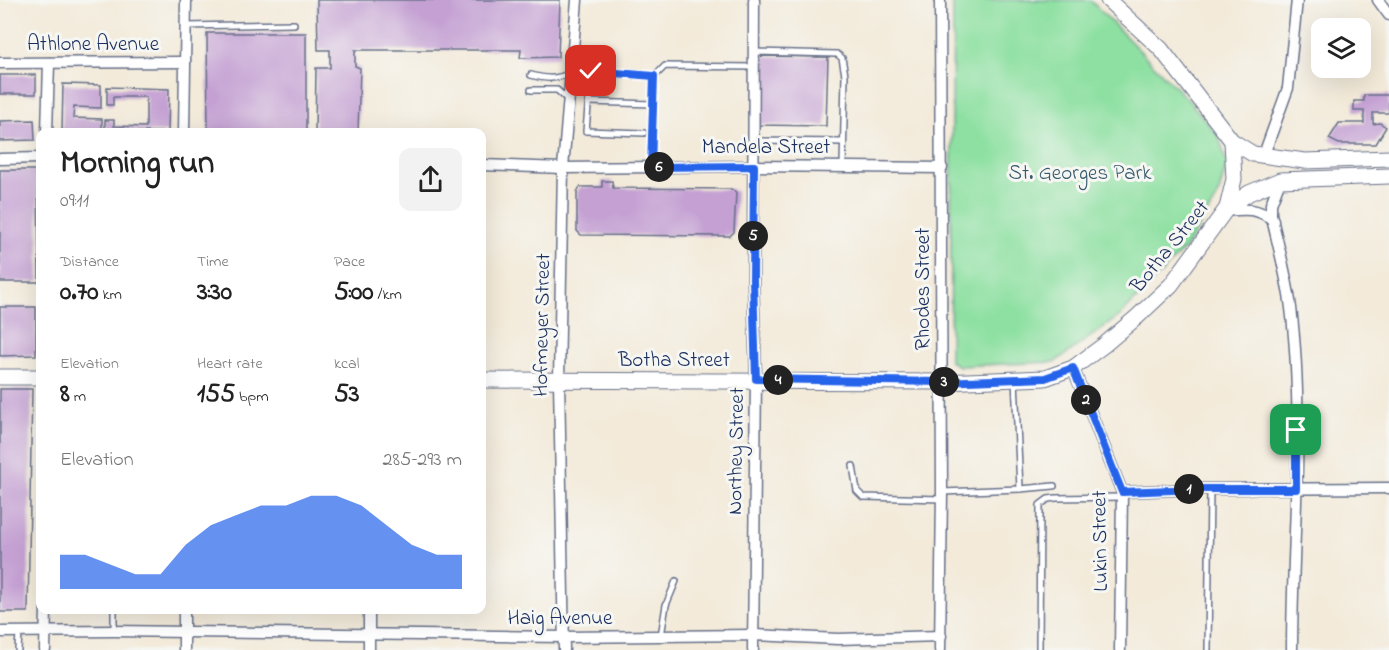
<!DOCTYPE html>
<meta charset="utf-8">
<style>
:root{--surface:#fff;--page:#f2f2f2;--text:#222;--muted:#767676;--accent:#2563eb}
body{margin:0;font-family:"Indie Flower",sans-serif;background:var(--page);color:var(--text);height:100vh;display:flex;flex-direction:column;font-size:22px;white-space:nowrap}
*{box-sizing:border-box;margin:0}
p{font-size:20px;color:var(--muted)}
.icon{flex:none;width:33px;height:33px;fill:none;stroke:currentColor;stroke-width:2;stroke-linecap:round;stroke-linejoin:round}
.map{position:relative;flex:1;overflow:hidden}
.details{position:absolute;left:36px;top:128px;width:450px;height:486px;display:flex;flex-direction:column;background:var(--surface);border-radius:12px;box-shadow:0 6px 24px #0002}
.details>*{flex:none}
.buttons{position:absolute;left:1311px;top:18px;display:grid;gap:12px}
.buttons a{display:grid;place-items:center;width:60px;height:60px;border-radius:12px;background:var(--surface);box-shadow:0 6px 24px #0002;font-size:30px}
.pin{position:absolute;display:grid;place-items:center;width:51px;height:51px;color:#fff;margin:-26px;border-radius:12px;box-shadow:0 3px 9px #0006}
.km{position:absolute;width:30px;height:30px;margin:-15px;border-radius:50%;background:#222;color:#fff;font-size:16px;line-height:30px;text-align:center}
.round{display:grid;place-items:center;flex:none;width:63px;height:63px;border-radius:12px;background:var(--page)}
.summary{display:flex;align-items:center;justify-content:space-between;height:102px;padding:0 24px}
h1{font-size:33px;font-weight:800;line-height:45px}
.stats{display:grid;grid-template-columns:repeat(3,1fr);gap:9px;height:102px;padding:6px 24px}
.stats div{display:grid;align-content:center}
.stats b{font-size:26px;font-weight:800}
.stats small{font-size:16px;font-weight:400}
.stats p{font-size:16px}
.chart{height:168px;padding:12px 24px}
.chart p{display:flex;justify-content:space-between}
.chart svg{width:100%;height:108px;margin-top:6px;fill:var(--accent);opacity:.7}
.map>svg:first-child{display:block}
</style>
<div class="map">
<svg width="1389" height="650" viewBox="0 0 1389 650">
<rect width="100%" height="100%" fill="#f6f6f2"/>
<filter id="ink" filterUnits="userSpaceOnUse"><feTurbulence type="fractalNoise" baseFrequency=".0167" numOctaves="2"/><feDisplacementMap in="SourceGraphic" scale="12" xChannelSelector="R" yChannelSelector="G"/><feConvolveMatrix kernelMatrix="1 2 1 2 8 2 1 2 1" color-interpolation-filters="sRGB"/></filter>
<filter id="wash" filterUnits="userSpaceOnUse"><feTurbulence type="fractalNoise" baseFrequency=".008" numOctaves="4" result="noise"/><feDisplacementMap in="SourceGraphic" scale="24" xChannelSelector="R" yChannelSelector="G"/><feGaussianBlur stdDeviation="1.35" result="paint"/><feColorMatrix in="noise" values="0 0 0 0 0 0 0 0 0 0 0 0 0 0 0 0 0 1.4 0 .05"/><feComposite in="paint" operator="in"/></filter>
<g filter="url(#wash)">
<rect width="100%" height="100%" fill="#f3ead9"/>
<!-- green -->
<path fill="#8de0a1" stroke="#548880" stroke-width="1.5" d="M953,0H1090L1191,103L1219,137L1227,164L1218,196L1187,246L1121,315L1055,362L959,366L950,361Z"/>
<g id="blocks">
<!-- building -->
<g fill="#c4a0d3">
<path d="M317,0H560L558,57L520,58L521,50H355V66L360,68L358,132H315L316,68H330V50H318Z"/>
<path d="M207,33H306V132H208Z"/>
<path d="M759,56L828,57L826,126L757,125Z"/>
<rect x="0" y="75" width="36" height="19"/>
<path d="M63,84L101,85V108L74,107L73,118L102,119V132H62Z"/>
<path d="M107,87L169,89L168,132H105V120H114V126L146,127V97H113V105H107Z"/>
<path d="M1364,95H1389V113H1373V124L1380,123L1386,127L1376,144H1339L1329,139L1339,123H1364V111H1354V101H1364Z"/>
<path d="M34,120L35,140L0,141V121Z"/>
<path d="M0,170H38L39,282H0Z"/>
<path d="M602,181H612L613,188L731,189L736,192L734,232L730,236L581,235L577,231V192L580,187H602Z"/>
<path d="M0,307H36V355L0,356Z"/>
<path d="M0,389H32L28,612H0Z"/>
</g>
</g>
</g>
<g filter="url(#ink)">
<use href="#blocks" fill-opacity="0" stroke="#677089" stroke-width="1.5"/>
<g fill="none" stroke-linecap="round" stroke-linejoin="round">
<!-- service casing -->
<g stroke="#677089" stroke-width="8">
<g id="service">
<path d="M186,26L294,24"/>
<path d="M754,52L837,54L842,58L845,75L843,167"/>
<path d="M531,75C546,79 556,80 570,73"/>
<path d="M531,90H557L567,99"/>
<path d="M589,102L653,104"/>
<path d="M644,133L586,131L591,71L654,77L665,66L754,67"/>
<path d="M754,141L843,142"/>
<path d="M651,167L654,77"/>
<path d="M1015,380L1020,489"/>
<path d="M853,466L857,491L863,497L942,499"/>
<path d="M942,492L1020,489L1054,486"/>
<path d="M114,631V609"/>
<path d="M661,636L666,605L676,581"/>
<path d="M18,650L19,632"/>
<path d="M1039,650L1040,505L1048,499L1056,498L1122,497"/>
<path d="M1208,650L1210,490"/>
</g>
</g>
<!-- minor casing -->
<g stroke="#677089" stroke-width="13">
<g id="minor">
<path d="M940,0L942,492L940,650"/>
<path d="M1378,0L1389,15"/>
<path d="M0,63L185,62"/>
<path d="M47,132L49,63"/>
<path d="M184,132L186,0"/>
<path d="M1263,157L1288,88L1297,0"/>
<path d="M0,159L40,158"/>
<path d="M482,165L563,168L754,166L942,168"/>
<path d="M1280,180L1271,204V214C1278,245 1287,277 1291,308C1305,420 1292,538 1292,650"/>
<path d="M1225,211C1244,209 1257,207 1273,220"/>
<path d="M1073,368L1122,492L1120,650"/>
<path d="M1122,492L1197,489L1389,488"/>
<path d="M369,609V650"/>
<path d="M0,632L114,631L565,637L753,635L838,639L941,636"/>
<path d="M45,650L46,609"/>
<path d="M184,650V609"/>
<path d="M564,650L559,380L563,168L577,0"/>
<path d="M753,650L756,379L753,280L754,0"/>
</g>
</g>
<!-- secondary casing -->
<g stroke="#677089" stroke-width="17">
<g id="secondary">
<path d="M1108,0L1161,49L1232,141L1253,154L1305,161L1389,158"/>
<path d="M1227,208L1234,179L1232,141"/>
<path d="M0,377H40"/>
<path d="M482,380L942,382L1045,378L1073,368L1104,345L1137,317L1171,285L1227,208L1249,193L1280,180L1389,176"/>
</g>
</g>
<!-- service -->
<use href="#service" stroke="#fff" stroke-width="5"/>
<!-- minor -->
<use href="#minor" stroke="#fff" stroke-width="10"/>
<!-- secondary -->
<use href="#secondary" stroke="#fff" stroke-width="15"/>
</g>
</g>
<g fill="none" stroke-linecap="round" stroke-linejoin="round" filter="url(#ink)">
<!-- route casing -->
<g stroke="#fff" stroke-width="12">
<path id="route" d="M591,71L654,76L651,167L754,166L753,280L756,379L942,382L1045,378L1073,368L1122,492L1197,489H1296V430"/>
</g>
<!-- route -->
<use href="#route" stroke="#2563eb" stroke-width="8"/>
</g>
<g text-anchor="middle" stroke-width="6" stroke-linejoin="round" paint-order="stroke">
<!-- street labels -->
<g font-size="21" fill="#1b2f5e" stroke="#f6f6f2">
<text x="93" y="50">Athlone Avenue</text>
<text x="766" y="153">Mandela Street</text>
<text transform="translate(1169 246) rotate(-51)" y="7">Botha Street</text>
<text transform="translate(922 289) rotate(-90)" y="7">Rhodes Street</text>
<text transform="translate(541 325) rotate(-89)" y="7">Hofmeyer Street</text>
<text x="674" y="366">Botha Street</text>
<text transform="translate(735 451) rotate(-89)" y="7">Northey Street</text>
<text transform="translate(1099 541) rotate(-91)" y="7">Lukin Street</text>
<text x="560" y="624">Haig Avenue</text>
</g>
<!-- park labels -->
<g font-size="21" fill="#385b6f" stroke="#f6f6f2">
<text x="1080" y="179">St. Georges Park</text>
</g>
</g>
</svg>
<div class="buttons">
<a><svg class="icon" aria-label="layers" viewBox="0 0 24 24"><path d="M12 4l9 5-9 5-9-5zM3 14l9 5 9-5"/></svg></a>
</div>
<div class="pin" style="left:1296px;top:430px;background:#1e9e55"><svg class="icon" aria-label="arrive" viewBox="0 0 24 24"><path d="M6 21V4h12l-3 4 3 4H6"/></svg></div>
<div class="pin" style="left:591px;top:71px;background:#d93025"><svg class="icon" aria-label="check" viewBox="0 0 24 24"><path d="M5 12l5 5 9-10"/></svg></div>
<b class="km" style="left:1189px;top:489px">1</b>
<b class="km" style="left:1086px;top:400px">2</b>
<b class="km" style="left:944px;top:382px">3</b>
<b class="km" style="left:778px;top:380px">4</b>
<b class="km" style="left:753px;top:236px">5</b>
<b class="km" style="left:659px;top:167px">6</b>
<section class="details">
<div class="summary"><div><h1>Morning run</h1><p>09:11</p></div><a class="round"><svg class="icon" aria-label="share" viewBox="0 0 24 24"><path d="M12 15V3M7 8l5-5 5 5M5 13v7h14v-7"/></svg></a></div>
<div class="stats">
<div><p>Distance</p><b>0.70<small> km</small></b></div>
<div><p>Time</p><b>3:30</b></div>
<div><p>Pace</p><b>5:00<small> /km</small></b></div>
</div>
<div class="stats">
<div><p>Elevation</p><b>8<small> m</small></b></div>
<div><p>Heart rate</p><b>155<small> bpm</small></b></div>
<div><p>kcal</p><b>53</b></div>
</div>
<div class="chart"><p><span>Elevation</span>285–293 m</p>
<svg viewBox="0 0 160 44" preserveAspectRatio="none"><path d="M0 44V30L10 30L20 34L30 38L40 38L50 26L60 18L70 14L80 10L90 10L100 6L110 6L120 10L130 18L140 26L150 30L160 30V44z"/></svg>
</div>
</section>
</div>
